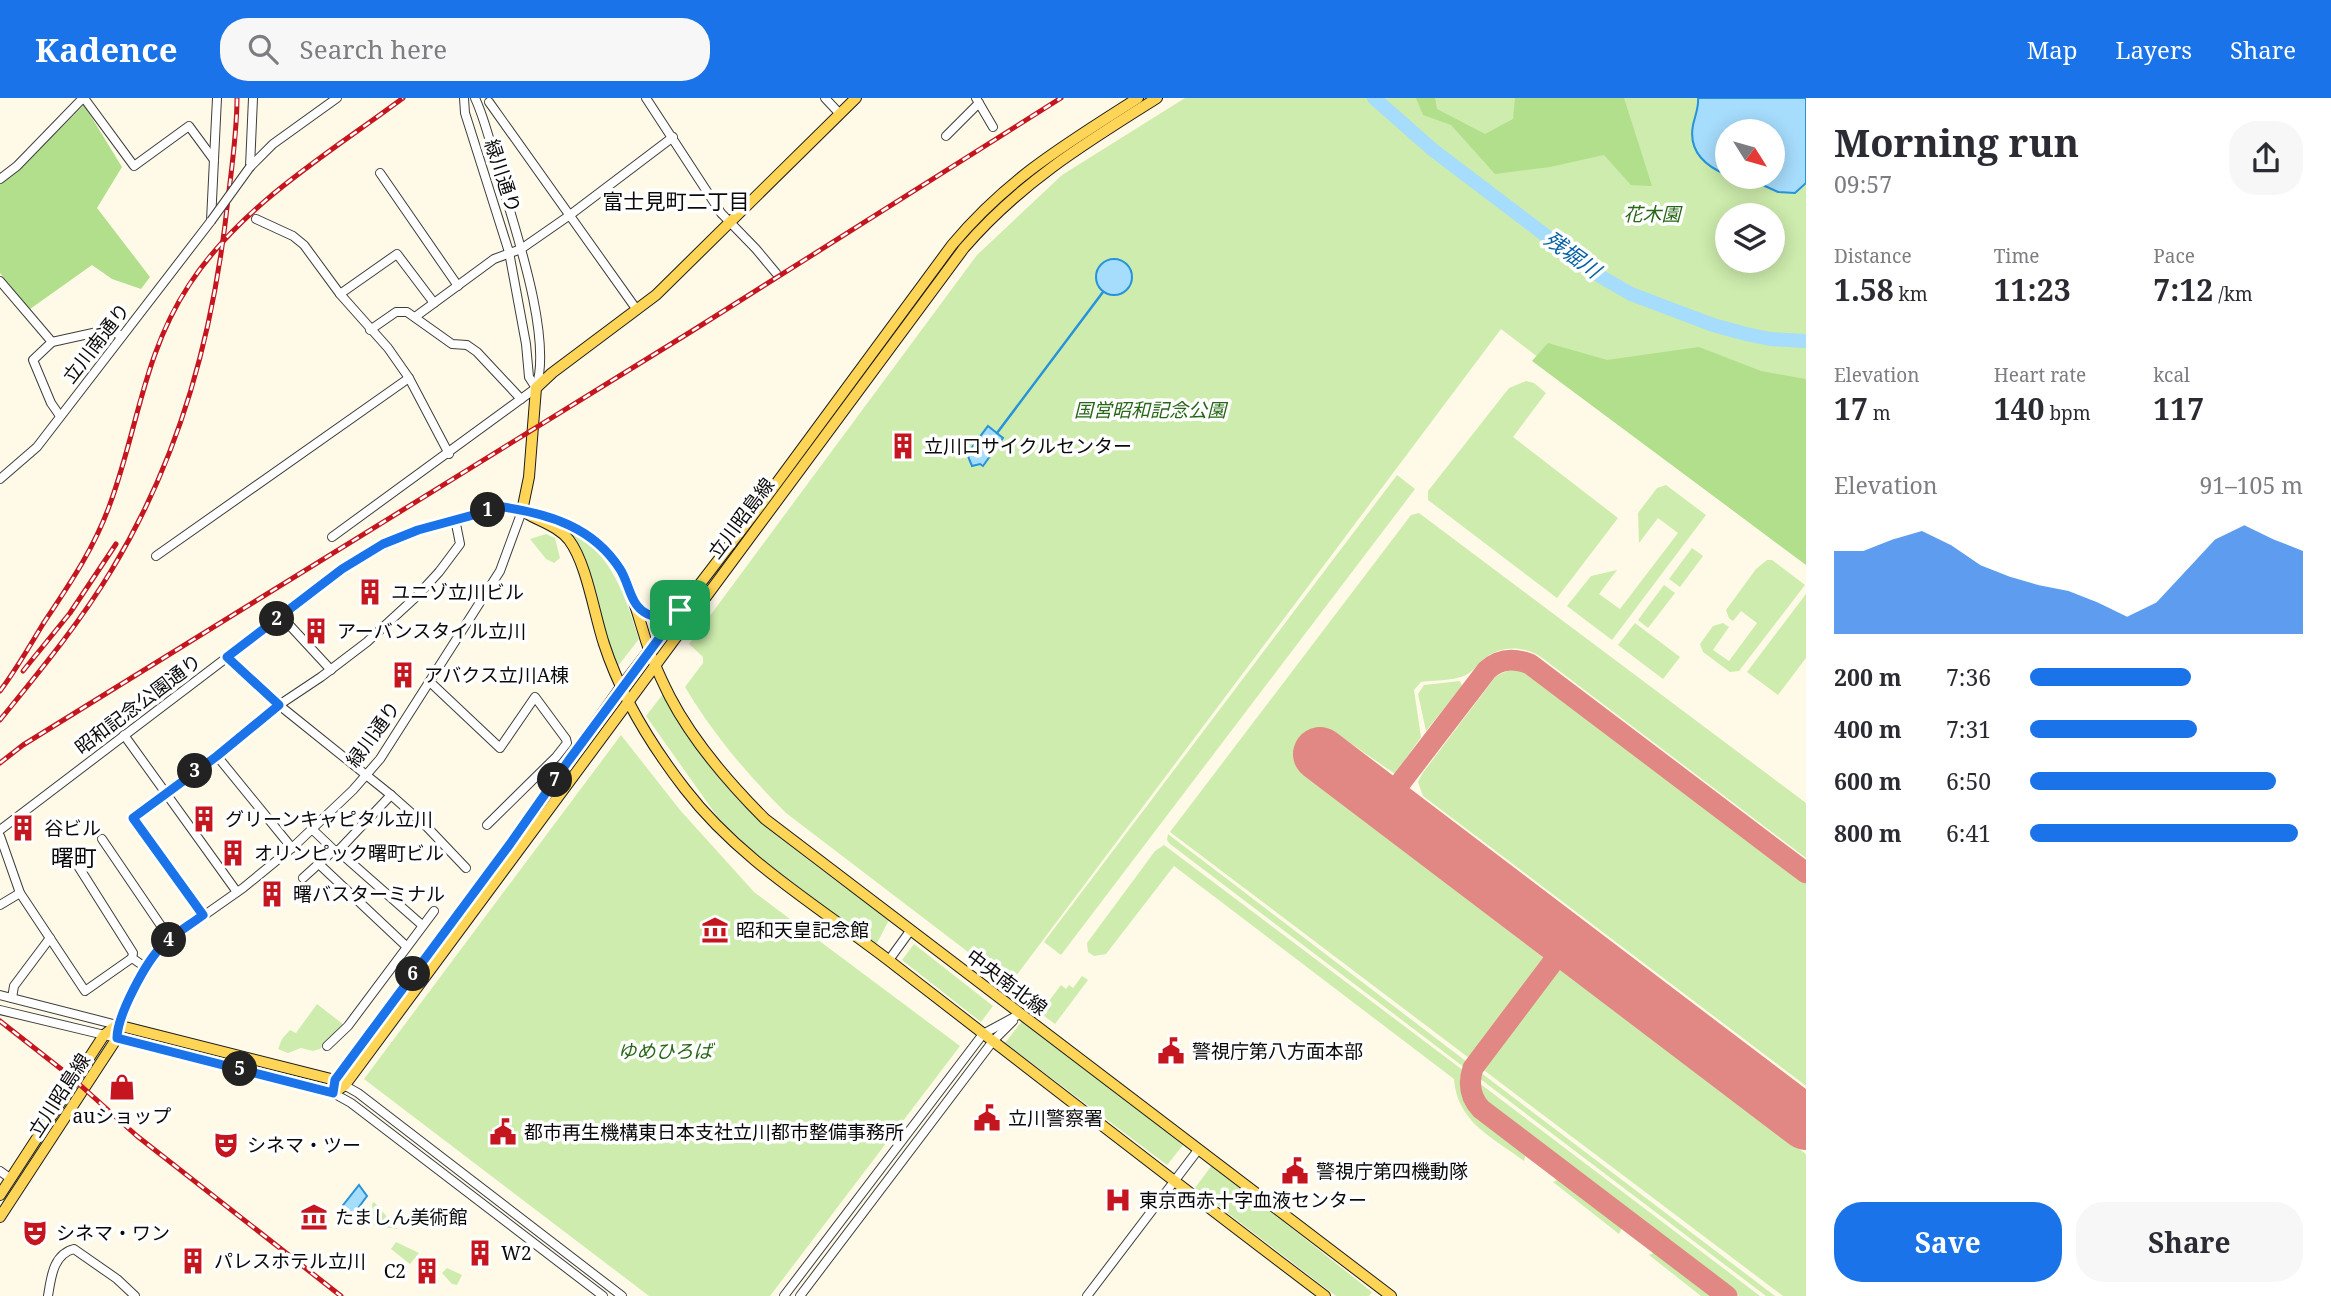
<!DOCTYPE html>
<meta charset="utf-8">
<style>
:root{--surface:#fff;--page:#f7f7f7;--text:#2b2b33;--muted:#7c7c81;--accent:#1a73e8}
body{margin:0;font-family:"Noto Serif","Noto Sans JP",serif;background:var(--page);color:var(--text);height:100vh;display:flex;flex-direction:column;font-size:26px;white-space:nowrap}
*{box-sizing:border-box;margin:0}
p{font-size:23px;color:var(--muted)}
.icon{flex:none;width:38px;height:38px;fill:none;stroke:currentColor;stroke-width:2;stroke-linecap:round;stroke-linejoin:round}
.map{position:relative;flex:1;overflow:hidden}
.side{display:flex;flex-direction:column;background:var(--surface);width:525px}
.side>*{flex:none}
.needle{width:46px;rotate:127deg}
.tools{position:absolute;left:1715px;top:21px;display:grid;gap:14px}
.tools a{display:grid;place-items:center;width:70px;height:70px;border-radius:50%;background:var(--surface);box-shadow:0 4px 18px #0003;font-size:35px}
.pin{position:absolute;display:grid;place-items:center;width:60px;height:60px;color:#fff;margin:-30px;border-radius:14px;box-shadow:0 4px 10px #0006}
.km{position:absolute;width:35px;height:35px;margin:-18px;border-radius:50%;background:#222;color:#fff;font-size:19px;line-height:35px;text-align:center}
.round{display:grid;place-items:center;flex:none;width:74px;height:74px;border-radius:28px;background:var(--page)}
.overview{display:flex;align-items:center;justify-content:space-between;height:119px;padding:0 28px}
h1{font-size:38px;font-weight:700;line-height:52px}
.stats{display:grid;grid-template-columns:repeat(3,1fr);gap:10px;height:119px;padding:7px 28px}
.stats div{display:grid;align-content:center}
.stats b{font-size:30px;font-weight:700}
.stats small{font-size:19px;font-weight:400}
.stats p{font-size:19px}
.chart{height:196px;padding:14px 28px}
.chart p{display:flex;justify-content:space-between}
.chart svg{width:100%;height:126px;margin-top:7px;fill:var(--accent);opacity:.7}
.button{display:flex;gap:14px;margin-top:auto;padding:14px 28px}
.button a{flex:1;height:80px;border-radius:28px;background:var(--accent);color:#fff;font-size:28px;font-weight:700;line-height:80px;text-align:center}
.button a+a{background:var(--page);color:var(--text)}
ul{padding:0 28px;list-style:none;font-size:23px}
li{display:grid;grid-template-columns:112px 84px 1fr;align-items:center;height:52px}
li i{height:18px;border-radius:9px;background:var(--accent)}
header{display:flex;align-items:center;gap:42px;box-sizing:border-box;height:98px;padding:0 35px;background:var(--accent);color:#fff}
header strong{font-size:33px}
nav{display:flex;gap:38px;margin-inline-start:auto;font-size:24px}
.search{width:490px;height:63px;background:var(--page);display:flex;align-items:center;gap:18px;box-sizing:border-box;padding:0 24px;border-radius:28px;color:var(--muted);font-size:26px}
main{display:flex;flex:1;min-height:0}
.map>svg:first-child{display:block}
</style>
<header>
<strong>Kadence</strong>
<div class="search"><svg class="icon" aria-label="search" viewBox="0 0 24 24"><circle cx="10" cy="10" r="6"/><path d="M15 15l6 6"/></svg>Search here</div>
<nav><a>Map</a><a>Layers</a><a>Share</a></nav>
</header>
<main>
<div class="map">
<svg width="1806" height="1198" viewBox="0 0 1806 1198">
<rect width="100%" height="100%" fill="#fffae7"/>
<!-- green -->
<g fill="#ceecad" fill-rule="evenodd">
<path d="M1185,0H1806V462L1501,231L1010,886L786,715C747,676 713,636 685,589L703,565V559L689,546L977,157L1062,77ZM1727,33H1773V79H1727ZM1727,117H1773V163H1727Z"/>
<path d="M1526,283L1534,285L1546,295L1513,339L1618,420L1557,500L1428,402V393L1509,290Z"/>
<path d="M1397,377L1415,391L1061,857L1044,844Z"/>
<path d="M1666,387L1706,417L1612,542L1567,508L1591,478L1617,472L1599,496L1620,511L1678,435L1658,420L1639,445L1638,415L1657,390Z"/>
<path d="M1419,415L1806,705V760L1541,559C1524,548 1502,547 1485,560C1478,566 1473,574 1464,578C1451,583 1435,582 1421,584L1414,592L1421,639L1395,676L1336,635L1305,676L1544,860L1543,869L1473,963L1170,734L1411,417Z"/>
<path d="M559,426C610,450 623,492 639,541L618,568L609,547L581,453L574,442Z"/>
<path d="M546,436L555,440L560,460L554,465L546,461L530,441Z"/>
<path d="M1692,450L1703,458L1680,489L1669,481Z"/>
<path d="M1767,462H1772L1805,487L1739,573L1730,574L1703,554L1700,546L1713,528L1723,525L1729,529L1713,552L1729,563L1757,525L1741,513L1733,523L1729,520L1726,512L1756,471Z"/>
<path d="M1664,487L1675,495L1648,530L1638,522Z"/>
<path d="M1806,496V560L1778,597L1747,574Z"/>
<path d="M1635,525L1680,559L1663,581L1618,547Z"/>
<path d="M1512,571L1522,572L1530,577L1806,786V988L1423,698L1418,684L1422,676L1496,578Z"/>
<path d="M1460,583L1462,588L1426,633L1418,596L1424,587Z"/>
<path d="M663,596C686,632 708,670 738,701C783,747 838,783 889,822L876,847L760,760L719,721L646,618Z"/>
<path d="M621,637L680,712L754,794L960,948L770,1198H649L364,981Z"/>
<path d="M1168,736L1471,967L1469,973L1170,746L1167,742Z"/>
<path d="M1164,747L1468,976C1460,1011 1501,1032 1524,1049L1526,1054L1524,1063C1492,1039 1457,1024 1454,981L1174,768L1106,856L1094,858L1088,854L1087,845L1155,753Z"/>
<path d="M914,846L993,908L981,924L902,862Z"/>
<path d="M1561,872L1806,1056V1198H1783L1481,970L1551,877Z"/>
<path d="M1082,878L1088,882L1055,926L1040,915L1061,887L1066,891L1069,887L1073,890Z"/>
<path d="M317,906L344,927L320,951L313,953L301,950L288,955L278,951L282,941L290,932L296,935Z"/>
<path d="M1022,923L1183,1047L1167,1067L1005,945Z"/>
<path d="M127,934L328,986L209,958Z"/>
<path d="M100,955H101L22,1074H21Z"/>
<path d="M1480,974L1775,1198H1766L1479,980Z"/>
<path d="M1478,984L1760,1198H1739L1494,1012L1483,1000Z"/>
<path d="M1212,1067L1372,1194L1369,1198H1336L1195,1090Z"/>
<path d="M1557,1082H1566L1620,1123L1622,1130L1619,1136L1553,1084Z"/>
<path d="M374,1104L398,1131L374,1128L372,1106Z"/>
<path d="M396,1144L419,1155L410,1166L391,1151Z"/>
<path d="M1660,1152L1718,1198H1701L1649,1157Z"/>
<path d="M447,1170L462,1177L457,1187L452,1186L442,1175Z"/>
</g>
<!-- forest -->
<g fill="#b1df8b">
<path d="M1416,0H1435L1437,11L1485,36L1513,21L1515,0H1624L1652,88L1631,87L1604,57L1550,69L1495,76L1451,27L1423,17Z"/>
<path d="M84,7L122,69L97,110L150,179L141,191L112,181L92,167L30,211L0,175V86L18,72Z"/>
<path d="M1548,245L1607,262L1699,249L1761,273L1806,281V467L1532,263Z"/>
</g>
<!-- water -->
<g fill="#a6dcfc" stroke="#2693da" stroke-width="2">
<path d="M1698,0H1806V85L1795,95L1778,94L1745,79H1773V33H1727V77C1705,68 1688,53 1693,27C1695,18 1699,9 1698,0Z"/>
<circle cx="1114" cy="179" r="18"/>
<path d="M988,328L1003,340L983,368L980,366L972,368L967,356Z"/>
<path d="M359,1087L367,1098L353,1117L340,1111Z"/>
</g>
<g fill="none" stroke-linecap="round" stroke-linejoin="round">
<!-- stream -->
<path stroke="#2693da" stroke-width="2.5" d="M997,335L1103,194"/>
<!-- river -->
<path stroke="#a6dcfc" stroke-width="14" d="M1374,0L1433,52L1598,177L1631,196L1713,227L1746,236L1770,241L1806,243"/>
<!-- taxiway -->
<g stroke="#e28884" stroke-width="21">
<path d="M1385,705L1487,572C1500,560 1514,560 1530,566L1806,775"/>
<path d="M1568,844L1473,970C1468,985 1470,999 1481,1011L1727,1198"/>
</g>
<!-- runway -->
<path stroke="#e28884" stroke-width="54" d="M1320,656L1806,1025"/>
<!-- minor casing -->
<g stroke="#3d3d3d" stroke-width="10">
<g id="minor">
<path d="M84,0L134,68L189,28L214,62"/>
<path d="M464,0L465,15L509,154L526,246L529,279L536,290"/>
<path d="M475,0C486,24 492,51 499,76C514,128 553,240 536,290"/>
<path d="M646,0L721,115L756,151L776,175"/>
<path d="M825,0L840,16"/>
<path d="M976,0L993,29"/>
<path d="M489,4L637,212"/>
<path d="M946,38L979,5"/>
<path d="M250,69L273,46L337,0"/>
<path d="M250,69L253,0"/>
<path d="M380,75L458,188"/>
<path d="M0,81L17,68L83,0"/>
<path d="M256,121L293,138L304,147L340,196L388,250L409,280L449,356"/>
<path d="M0,183L52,244"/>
<path d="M340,196L397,156L434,205"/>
<path d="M415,219L494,161L521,151L570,117L673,39"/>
<path d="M370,232L396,214H407L452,246L467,247L477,254L521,301"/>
<path d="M60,318L51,305L33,262L52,244L102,233H111L122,238"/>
<path d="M0,381L37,349L211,123L217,0"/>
<path d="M332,439L536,290"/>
<path d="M156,458L409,280"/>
<path d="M281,518L331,572"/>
<path d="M227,559L279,607L391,697L427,729L466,770"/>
<path d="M430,584L500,650L535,599L566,641L567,645L556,659L487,727"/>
<path d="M124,637L237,794"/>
<path d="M217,658L292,750"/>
<path d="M0,732L342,472C393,437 434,426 492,411L503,409L522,413L500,473L380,661L353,692L292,750L243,790L162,847L145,869L117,927V940L0,912"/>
<path d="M0,738L20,795L85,893L132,860L145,869"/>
<path d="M102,741L170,841"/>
<path d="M334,752L338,753L422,827"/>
<path d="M338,753L391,697"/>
<path d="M73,760L133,855L132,860"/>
<path d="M320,767L406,848"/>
<path d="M303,780L334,752L313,732"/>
<path d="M0,807L20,795"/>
<path d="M203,818L133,720L217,658L279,607L321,579L367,544L417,498L439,474L460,446L455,421"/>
<path d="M889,862L910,833"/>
<path d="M0,897L117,927"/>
<path d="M12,900L14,888L50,840"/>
<path d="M327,948L348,928L434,813"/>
<path d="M0,1073L11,1081"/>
<path d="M48,1198C51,1180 53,1156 74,1151L117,1181L135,1198"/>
<path d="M603,1198L351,1005L333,995L335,982L358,995L622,1198"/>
<path d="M784,1198L983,936L1020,916"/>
<path d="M800,1198L993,943L1013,923"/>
<path d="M1087,1198L1198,1052"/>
</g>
</g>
<!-- major casing -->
<g stroke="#1b1b1b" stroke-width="12">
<g id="major">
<path d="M522,413C563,418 607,442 625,480C633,498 638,517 644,536C650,558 660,579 670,599C694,645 729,685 765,721L1391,1198"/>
<path d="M522,413L529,379L536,290L552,275L656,197L856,0"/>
<path d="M526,415C541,424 558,428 569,442C587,466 594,516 604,546C621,598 651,647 685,691C741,764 823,811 896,868C1038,978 1181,1089 1325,1198"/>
<path d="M636,507C647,519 661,522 675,514"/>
<path d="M0,1097L104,937L117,927L335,982L510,746L621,589L759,409L952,147C1008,80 1066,46 1138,0"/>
<path d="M0,1119L117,940L333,995L345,987L964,150C1020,85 1085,45 1157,0"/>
</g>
</g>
<!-- minor -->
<use href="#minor" stroke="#fff" stroke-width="8"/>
<!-- major -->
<use href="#major" stroke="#ffd557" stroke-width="10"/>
<!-- rail casing -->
<g stroke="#c51620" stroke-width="5">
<g id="rail">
<path d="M23,573L70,515L116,446"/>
<path d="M0,593C16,572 29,549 43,526C69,487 94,451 110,406C138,330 143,257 189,187C241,107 328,56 403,0"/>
<path d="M0,622C39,574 79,526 111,473C181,358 214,233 228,101C232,68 237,33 237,0"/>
<path d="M0,665L23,647L692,233L1061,0"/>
<path d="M0,923L70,978L137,1038L341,1198"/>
</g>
</g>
<!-- rail -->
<use href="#rail" stroke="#fff" stroke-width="2.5" stroke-dasharray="8" stroke-linecap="butt"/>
<!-- minor-bridge casing -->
<g stroke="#3d3d3d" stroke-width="10" stroke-linecap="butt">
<path id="minor-bridge" d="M211,123L250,69"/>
</g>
<!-- minor-bridge -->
<use href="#minor-bridge" stroke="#fff" stroke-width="8"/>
</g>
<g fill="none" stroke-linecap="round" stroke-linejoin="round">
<!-- route casing -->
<g stroke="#fff" stroke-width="14">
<path id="route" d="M503,409C549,416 593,429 620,471C629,485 630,505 644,514C656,522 668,519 680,512L569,662L510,746L335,982L333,995L117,940C117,918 146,863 163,847C174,836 190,827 203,817L133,720L217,658L279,607L227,559L342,471L383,446L418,432Z"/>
</g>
<!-- route -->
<use href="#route" stroke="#1a73e8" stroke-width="9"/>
</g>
<!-- icons -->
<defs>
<g id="building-bare" transform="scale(2.1)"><path d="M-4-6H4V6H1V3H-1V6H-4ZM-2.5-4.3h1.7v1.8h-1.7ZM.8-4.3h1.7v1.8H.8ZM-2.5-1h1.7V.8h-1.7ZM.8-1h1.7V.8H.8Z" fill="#c51620" stroke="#fff" stroke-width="2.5" paint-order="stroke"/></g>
<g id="museum-bare" transform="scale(2.1)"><path d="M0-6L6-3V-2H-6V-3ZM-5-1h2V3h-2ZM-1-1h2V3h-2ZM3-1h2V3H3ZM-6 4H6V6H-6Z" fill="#c51620" stroke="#fff" stroke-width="2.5" paint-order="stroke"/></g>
<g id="civic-bare" transform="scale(2.1)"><path d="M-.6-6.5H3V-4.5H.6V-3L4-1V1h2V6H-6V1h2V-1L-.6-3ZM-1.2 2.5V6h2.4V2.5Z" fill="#c51620" stroke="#fff" stroke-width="2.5" paint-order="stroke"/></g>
<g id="shop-bare" transform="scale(2.1)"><path d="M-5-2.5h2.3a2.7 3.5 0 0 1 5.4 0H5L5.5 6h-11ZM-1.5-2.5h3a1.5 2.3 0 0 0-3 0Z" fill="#c51620" stroke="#fff" stroke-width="2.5" paint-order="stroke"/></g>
<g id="theatre-bare" transform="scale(2.1)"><path d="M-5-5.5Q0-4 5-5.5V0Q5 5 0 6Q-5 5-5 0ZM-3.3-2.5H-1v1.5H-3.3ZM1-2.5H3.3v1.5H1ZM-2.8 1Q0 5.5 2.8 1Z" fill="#c51620" stroke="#fff" stroke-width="2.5" paint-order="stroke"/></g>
<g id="hospital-bare" transform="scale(2.1)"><path d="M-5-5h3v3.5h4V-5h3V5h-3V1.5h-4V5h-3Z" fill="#c51620" stroke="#fff" stroke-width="2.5" paint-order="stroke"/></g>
</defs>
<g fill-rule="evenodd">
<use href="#building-bare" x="903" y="348"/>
<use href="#building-bare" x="370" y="494"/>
<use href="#building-bare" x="316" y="533"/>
<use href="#building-bare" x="403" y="577"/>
<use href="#building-bare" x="204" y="721"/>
<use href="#building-bare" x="23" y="730"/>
<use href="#building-bare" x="233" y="755"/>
<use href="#building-bare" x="272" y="796"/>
<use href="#museum-bare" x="715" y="832"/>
<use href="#civic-bare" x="1171" y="953"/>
<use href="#shop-bare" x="122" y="989"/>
<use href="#civic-bare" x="987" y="1020"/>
<use href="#civic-bare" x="503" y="1034"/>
<use href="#theatre-bare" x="226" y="1047"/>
<use href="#civic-bare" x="1295" y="1073"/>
<use href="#hospital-bare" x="1118" y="1102"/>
<use href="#museum-bare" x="314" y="1119"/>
<use href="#theatre-bare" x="35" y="1135"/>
<use href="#building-bare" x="480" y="1155"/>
<use href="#building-bare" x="193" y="1163"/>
<use href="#building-bare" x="427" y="1173"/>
</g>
<g text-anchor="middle" stroke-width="7" stroke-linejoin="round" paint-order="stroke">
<!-- street labels -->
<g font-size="19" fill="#0a0a0a" stroke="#fff">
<text transform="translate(503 78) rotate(72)" y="7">緑川通り</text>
<text transform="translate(96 245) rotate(-52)" y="7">立川南通り</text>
<text transform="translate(741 420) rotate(-53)" y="7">立川昭島線</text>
<text transform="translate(138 606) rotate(-37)" y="7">昭和記念公園通り</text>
<text transform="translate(373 636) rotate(-54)" y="7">緑川通り</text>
<text transform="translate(1007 884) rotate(37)" y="7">中央南北線</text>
<text transform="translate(59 997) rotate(-57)" y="7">立川昭島線</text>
</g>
<!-- park labels -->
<g font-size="19" font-style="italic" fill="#276616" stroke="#fff">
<text x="1652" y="123">花木園</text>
<text x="1150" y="319">国営昭和記念公園</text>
<text x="665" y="960">ゆめひろば</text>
</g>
<!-- poi labels -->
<g font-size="19" fill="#0a0a0a" stroke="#fff" text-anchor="start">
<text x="924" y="355">立川口サイクルセンター</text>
<text x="391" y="501">ユニゾ立川ビル</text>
<text x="337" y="540">アーバンスタイル立川</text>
<text x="424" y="584">アバクス立川A棟</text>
<text x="225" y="728">グリーンキャピタル立川</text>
<text x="44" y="737">谷ビル</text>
<text x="254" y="762">オリンピック曙町ビル</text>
<text x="293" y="803">曙バスターミナル</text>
<text x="736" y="839">昭和天皇記念館</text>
<text x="1192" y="960">警視庁第八方面本部</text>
<text x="122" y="1025" text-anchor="middle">auショップ</text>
<text x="1008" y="1027">立川警察署</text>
<text x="524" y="1041">都市再生機構東日本支社立川都市整備事務所</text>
<text x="247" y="1054">シネマ・ツー</text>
<text x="1316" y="1080">警視庁第四機動隊</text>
<text x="1139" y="1109">東京西赤十字血液センター</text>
<text x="335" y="1126">たましん美術館</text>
<text x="56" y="1142">シネマ・ワン</text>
<text x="501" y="1162">W2</text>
<text x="214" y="1170">パレスホテル立川</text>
<text x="406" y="1180" text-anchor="end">C2</text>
</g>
<!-- neighbourhood labels -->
<g font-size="21" fill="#0a0a0a" stroke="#fff">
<text x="676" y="111">富士見町二丁目</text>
</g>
<!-- water labels -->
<g font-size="21" font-style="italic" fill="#0962a5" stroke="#fff">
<text transform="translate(1572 157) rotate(36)" y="7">残堀川</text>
</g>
<!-- quarter labels -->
<g font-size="23" fill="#0a0a0a" stroke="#fff">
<text x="74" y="768">曙町</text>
</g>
</g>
</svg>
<div class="tools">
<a><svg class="needle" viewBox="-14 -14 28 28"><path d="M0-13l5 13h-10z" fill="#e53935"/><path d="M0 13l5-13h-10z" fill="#7c7c81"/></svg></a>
<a><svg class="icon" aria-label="layers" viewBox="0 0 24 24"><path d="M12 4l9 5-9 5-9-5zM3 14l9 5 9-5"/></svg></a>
</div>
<div class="pin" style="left:680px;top:512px;background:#1e9e55"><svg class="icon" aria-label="arrive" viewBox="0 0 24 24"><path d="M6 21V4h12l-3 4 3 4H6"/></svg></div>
<b class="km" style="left:488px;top:412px">1</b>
<b class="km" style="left:277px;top:521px">2</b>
<b class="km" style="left:195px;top:673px">3</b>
<b class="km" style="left:169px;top:842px">4</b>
<b class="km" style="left:240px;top:971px">5</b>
<b class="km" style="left:413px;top:876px">6</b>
<b class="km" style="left:555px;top:682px">7</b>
</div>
<section class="side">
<div class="overview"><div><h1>Morning run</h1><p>09:57</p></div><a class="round"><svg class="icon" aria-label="share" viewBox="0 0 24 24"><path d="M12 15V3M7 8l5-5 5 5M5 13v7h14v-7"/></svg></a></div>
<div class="stats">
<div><p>Distance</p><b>1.58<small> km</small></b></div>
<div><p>Time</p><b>11:23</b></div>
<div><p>Pace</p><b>7:12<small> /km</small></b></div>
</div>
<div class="stats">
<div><p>Elevation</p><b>17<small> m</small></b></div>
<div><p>Heart rate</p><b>140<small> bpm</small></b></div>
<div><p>kcal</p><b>117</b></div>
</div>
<div class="chart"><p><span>Elevation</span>91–105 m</p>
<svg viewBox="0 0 160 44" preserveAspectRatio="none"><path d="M0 44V15L10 15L20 11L30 8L40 13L50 20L60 24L70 27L80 29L90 33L100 38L110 33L120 22L130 11L140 6L150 11L160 15V44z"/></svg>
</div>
<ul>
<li><b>200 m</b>7:36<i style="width:59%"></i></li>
<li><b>400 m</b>7:31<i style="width:61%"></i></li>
<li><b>600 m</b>6:50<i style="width:90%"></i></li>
<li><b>800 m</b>6:41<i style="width:98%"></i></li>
</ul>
<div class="button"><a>Save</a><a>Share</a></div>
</section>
</main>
